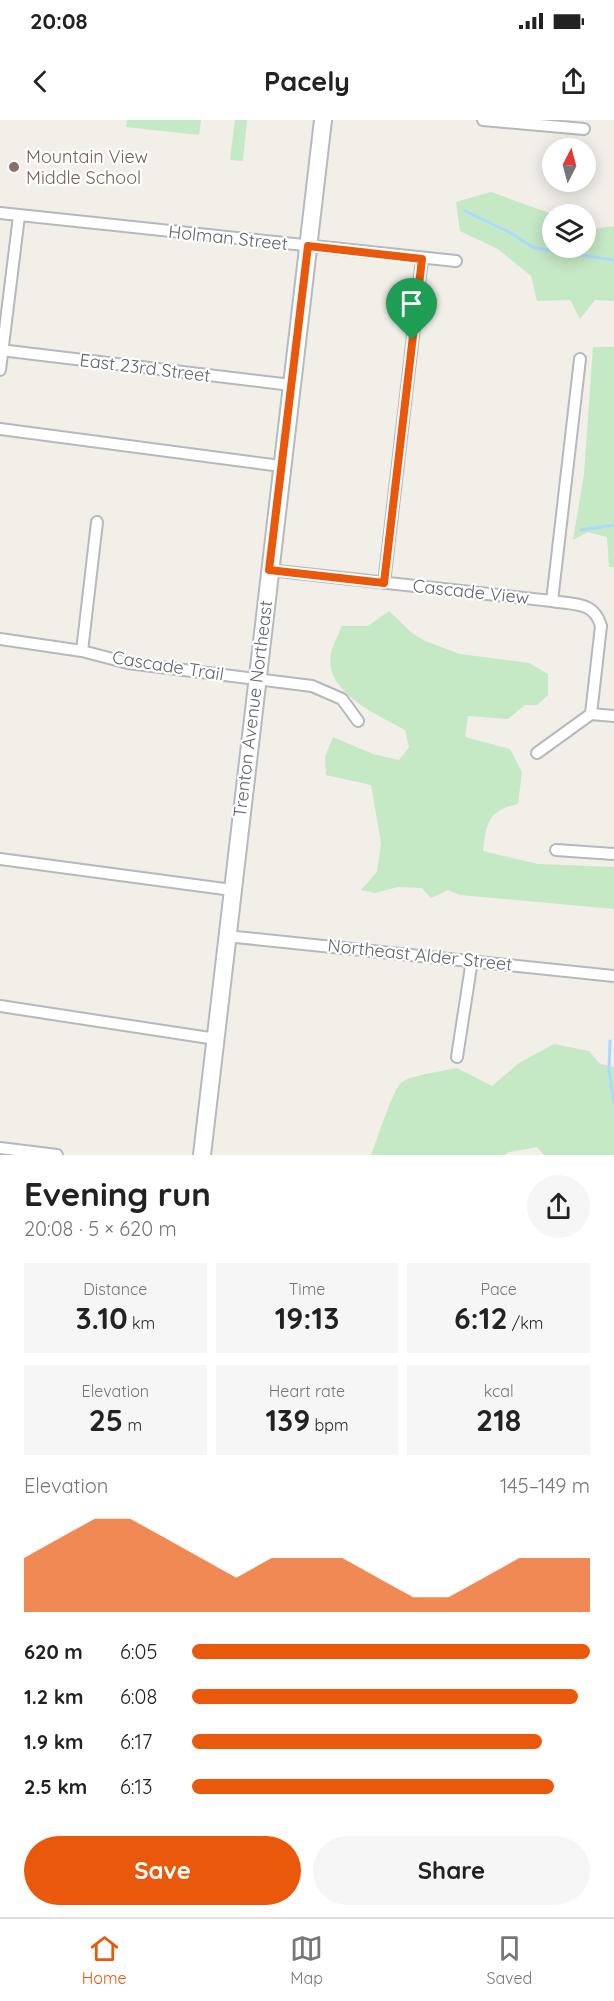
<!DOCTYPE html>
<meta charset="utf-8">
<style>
:root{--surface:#fff;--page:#f6f6f6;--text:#222;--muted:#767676;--line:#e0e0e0;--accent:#ea580c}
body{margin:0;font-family:Quicksand,sans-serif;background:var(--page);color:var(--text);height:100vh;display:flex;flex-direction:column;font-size:22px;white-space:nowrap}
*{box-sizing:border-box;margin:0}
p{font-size:20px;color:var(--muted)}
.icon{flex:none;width:33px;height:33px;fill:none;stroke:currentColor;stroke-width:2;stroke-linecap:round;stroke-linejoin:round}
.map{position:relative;height:1035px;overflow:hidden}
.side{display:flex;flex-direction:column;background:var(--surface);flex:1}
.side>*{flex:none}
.needle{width:39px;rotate:6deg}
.controls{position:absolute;left:542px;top:18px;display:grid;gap:12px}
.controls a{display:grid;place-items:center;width:54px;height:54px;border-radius:50%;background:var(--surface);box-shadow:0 3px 15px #0003;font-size:30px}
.pin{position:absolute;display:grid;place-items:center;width:51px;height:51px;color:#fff;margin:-62px -26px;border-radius:50% 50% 50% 0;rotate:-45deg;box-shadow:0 0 6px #0007}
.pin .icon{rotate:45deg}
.round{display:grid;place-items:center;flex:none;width:63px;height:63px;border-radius:32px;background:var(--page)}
.head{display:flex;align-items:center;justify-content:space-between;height:102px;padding:0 24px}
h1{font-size:33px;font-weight:700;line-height:45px}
.figures{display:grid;grid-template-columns:repeat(3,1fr);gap:9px;height:102px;padding:6px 24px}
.figures div{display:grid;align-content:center;border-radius:0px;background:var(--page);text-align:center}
.figures b{font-size:30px;font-weight:700}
.figures small{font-size:16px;font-weight:400}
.figures p{font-size:16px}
.chart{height:168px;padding:12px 24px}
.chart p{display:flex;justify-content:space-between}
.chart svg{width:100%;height:108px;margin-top:6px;fill:var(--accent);opacity:.7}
.cta{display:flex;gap:12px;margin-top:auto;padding:12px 24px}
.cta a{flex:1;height:69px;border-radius:36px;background:var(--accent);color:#fff;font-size:24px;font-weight:700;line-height:69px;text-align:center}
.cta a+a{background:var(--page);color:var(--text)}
ul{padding:0 24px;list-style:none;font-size:20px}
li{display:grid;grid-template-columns:96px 72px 1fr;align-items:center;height:45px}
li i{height:15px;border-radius:8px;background:var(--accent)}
.status{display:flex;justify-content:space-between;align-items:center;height:42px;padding:0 30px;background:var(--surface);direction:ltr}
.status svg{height:16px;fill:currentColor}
header{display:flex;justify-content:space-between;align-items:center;height:78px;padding:0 24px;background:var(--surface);font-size:27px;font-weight:700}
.menu{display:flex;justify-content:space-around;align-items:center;height:84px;border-top:2px solid var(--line);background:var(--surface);font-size:16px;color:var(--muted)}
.menu a{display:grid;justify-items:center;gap:3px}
.menu .active{color:var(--accent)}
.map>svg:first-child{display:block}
</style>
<div class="status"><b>20:08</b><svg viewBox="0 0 49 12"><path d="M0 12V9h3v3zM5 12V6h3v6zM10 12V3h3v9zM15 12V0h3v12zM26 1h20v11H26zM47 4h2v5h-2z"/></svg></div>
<header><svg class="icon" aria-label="back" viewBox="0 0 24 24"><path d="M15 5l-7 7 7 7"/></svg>Pacely<svg class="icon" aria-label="share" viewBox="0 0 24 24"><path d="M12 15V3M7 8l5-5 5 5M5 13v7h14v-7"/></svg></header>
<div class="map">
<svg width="614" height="1035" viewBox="0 0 614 1035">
<rect width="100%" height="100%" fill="#f1efe8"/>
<!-- green -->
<g fill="#c5e8c5">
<path d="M127,0H201L199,15L126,7Z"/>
<path d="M235,0H247L243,41L230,40Z"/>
<path d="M491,72L552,94V128H585V106L594,109L614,106V181L595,180L580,199L570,180L537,181L531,156L498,129L460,111L456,82Z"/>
<path d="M593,227H614V447H609L607,417L588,412L573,420L584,354Z"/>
<path d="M389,491L412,513L425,521L460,534L529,543L548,554V575L537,585H525L508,599L468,596L465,617L510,629L522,652L518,684C488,690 486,704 483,731L538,744L614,747V789L460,775L448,770L431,778L422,768L398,767L375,773L361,770L377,752L381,723L371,665L326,655L325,637L333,617L373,634L399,640L409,627L405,610C378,595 323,572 331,533C333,524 339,514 342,506H368Z"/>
<path d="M554,924L589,931L600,944L614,947V1035H544L537,1027L509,1032L505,1035H371C377,1021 393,968 402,962C412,955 444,951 457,948L492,966L519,943Z"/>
</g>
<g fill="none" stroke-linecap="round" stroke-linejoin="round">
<!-- stream -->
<g stroke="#aadaff" stroke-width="3">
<path d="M465,91L509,112L534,128L614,140"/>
<path d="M581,410L614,405"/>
<path d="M610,921L609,949L614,983"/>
</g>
<!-- street casing -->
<g stroke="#b5b8bc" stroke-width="14">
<g id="street">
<path d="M483,0L584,9"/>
<path d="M0,93L456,141"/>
<path d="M0,230L291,265"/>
<path d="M0,250L19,96"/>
<path d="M0,309L281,346"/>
<path d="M269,450L552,481C574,485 594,481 601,506L591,594"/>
<path d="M384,463L422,139"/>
<path d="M552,481L580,239"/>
<path d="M0,519L82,531L128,543L312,566L342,579L358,601"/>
<path d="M82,531L97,402"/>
<path d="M537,633L591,594L614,596"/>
<path d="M556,730L614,734"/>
<path d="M0,739L232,770"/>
<path d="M226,816L614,856"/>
<path d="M0,886L216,919"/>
<path d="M457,937L472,840"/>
<path d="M0,1028L57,1035"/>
</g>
</g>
<!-- secondary casing -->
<g stroke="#b6babf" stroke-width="20">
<path id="secondary" d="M202,1035L323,0"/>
</g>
<!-- street -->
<use href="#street" stroke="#fff" stroke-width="10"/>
<!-- secondary -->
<use href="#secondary" stroke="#fff" stroke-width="16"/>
</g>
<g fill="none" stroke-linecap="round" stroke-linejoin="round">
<!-- route casing -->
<g stroke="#fff" stroke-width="12">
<path id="route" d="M308,126L422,139L384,463L269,450Z"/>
</g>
<!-- route -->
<use href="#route" stroke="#ea580c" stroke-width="8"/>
</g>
<!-- markers -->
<circle fill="#8d6e63" stroke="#fff" stroke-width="2" cx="14" cy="47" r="6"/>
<g text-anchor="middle" stroke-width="4.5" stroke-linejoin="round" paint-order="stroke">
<!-- education labels -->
<g font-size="18" fill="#785e54" stroke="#fff" text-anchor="start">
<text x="26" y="43">Mountain View<tspan x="26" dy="21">Middle School</tspan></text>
</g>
<!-- street labels -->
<g font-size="18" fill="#5f6368" stroke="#fff">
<text transform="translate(228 118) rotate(6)" y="6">Holman Street</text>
<text transform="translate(145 248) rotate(7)" y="6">East 23rd Street</text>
<text transform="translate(471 472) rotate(6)" y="6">Cascade View</text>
<text transform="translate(168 546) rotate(9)" y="6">Cascade Trail</text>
<text transform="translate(253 589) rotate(-83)" y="6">Trenton Avenue Northeast</text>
<text transform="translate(420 835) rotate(6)" y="6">Northeast Alder Street</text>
</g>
</g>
</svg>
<div class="controls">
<a><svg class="needle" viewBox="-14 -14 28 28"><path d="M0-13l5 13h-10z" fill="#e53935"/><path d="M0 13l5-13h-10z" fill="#767676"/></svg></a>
<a><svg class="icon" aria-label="layers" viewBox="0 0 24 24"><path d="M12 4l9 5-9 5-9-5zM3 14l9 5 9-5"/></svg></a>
</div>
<div class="pin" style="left:412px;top:220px;background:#1e9e55"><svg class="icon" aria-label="arrive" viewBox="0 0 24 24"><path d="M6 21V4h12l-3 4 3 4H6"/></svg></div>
</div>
<section class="side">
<div class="head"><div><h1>Evening run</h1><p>20:08 · 5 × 620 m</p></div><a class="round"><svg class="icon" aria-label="share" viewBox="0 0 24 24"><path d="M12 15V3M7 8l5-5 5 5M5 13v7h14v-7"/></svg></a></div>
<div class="figures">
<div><p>Distance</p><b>3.10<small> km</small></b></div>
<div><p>Time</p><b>19:13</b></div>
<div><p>Pace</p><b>6:12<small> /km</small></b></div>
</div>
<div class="figures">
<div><p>Elevation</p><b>25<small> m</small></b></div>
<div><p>Heart rate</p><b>139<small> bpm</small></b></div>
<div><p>kcal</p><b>218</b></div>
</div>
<div class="chart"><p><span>Elevation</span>145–149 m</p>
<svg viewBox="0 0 160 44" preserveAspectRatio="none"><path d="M0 44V22L10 14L20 6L30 6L40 14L50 22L60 30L70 22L80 22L90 22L100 30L110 38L120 38L130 30L140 22L150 22L160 22V44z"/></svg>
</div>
<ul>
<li><b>620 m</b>6:05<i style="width:100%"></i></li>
<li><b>1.2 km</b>6:08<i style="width:97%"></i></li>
<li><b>1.9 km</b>6:17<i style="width:88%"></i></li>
<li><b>2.5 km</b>6:13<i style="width:91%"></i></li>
</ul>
<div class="cta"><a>Save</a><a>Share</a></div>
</section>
<nav class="menu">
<a class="active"><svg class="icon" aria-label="home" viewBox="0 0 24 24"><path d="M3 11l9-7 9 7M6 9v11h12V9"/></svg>Home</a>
<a><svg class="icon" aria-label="map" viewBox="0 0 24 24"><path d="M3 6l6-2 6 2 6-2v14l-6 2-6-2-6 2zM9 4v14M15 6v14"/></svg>Map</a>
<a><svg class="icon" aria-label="saved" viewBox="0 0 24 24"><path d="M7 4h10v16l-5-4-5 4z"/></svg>Saved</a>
</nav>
